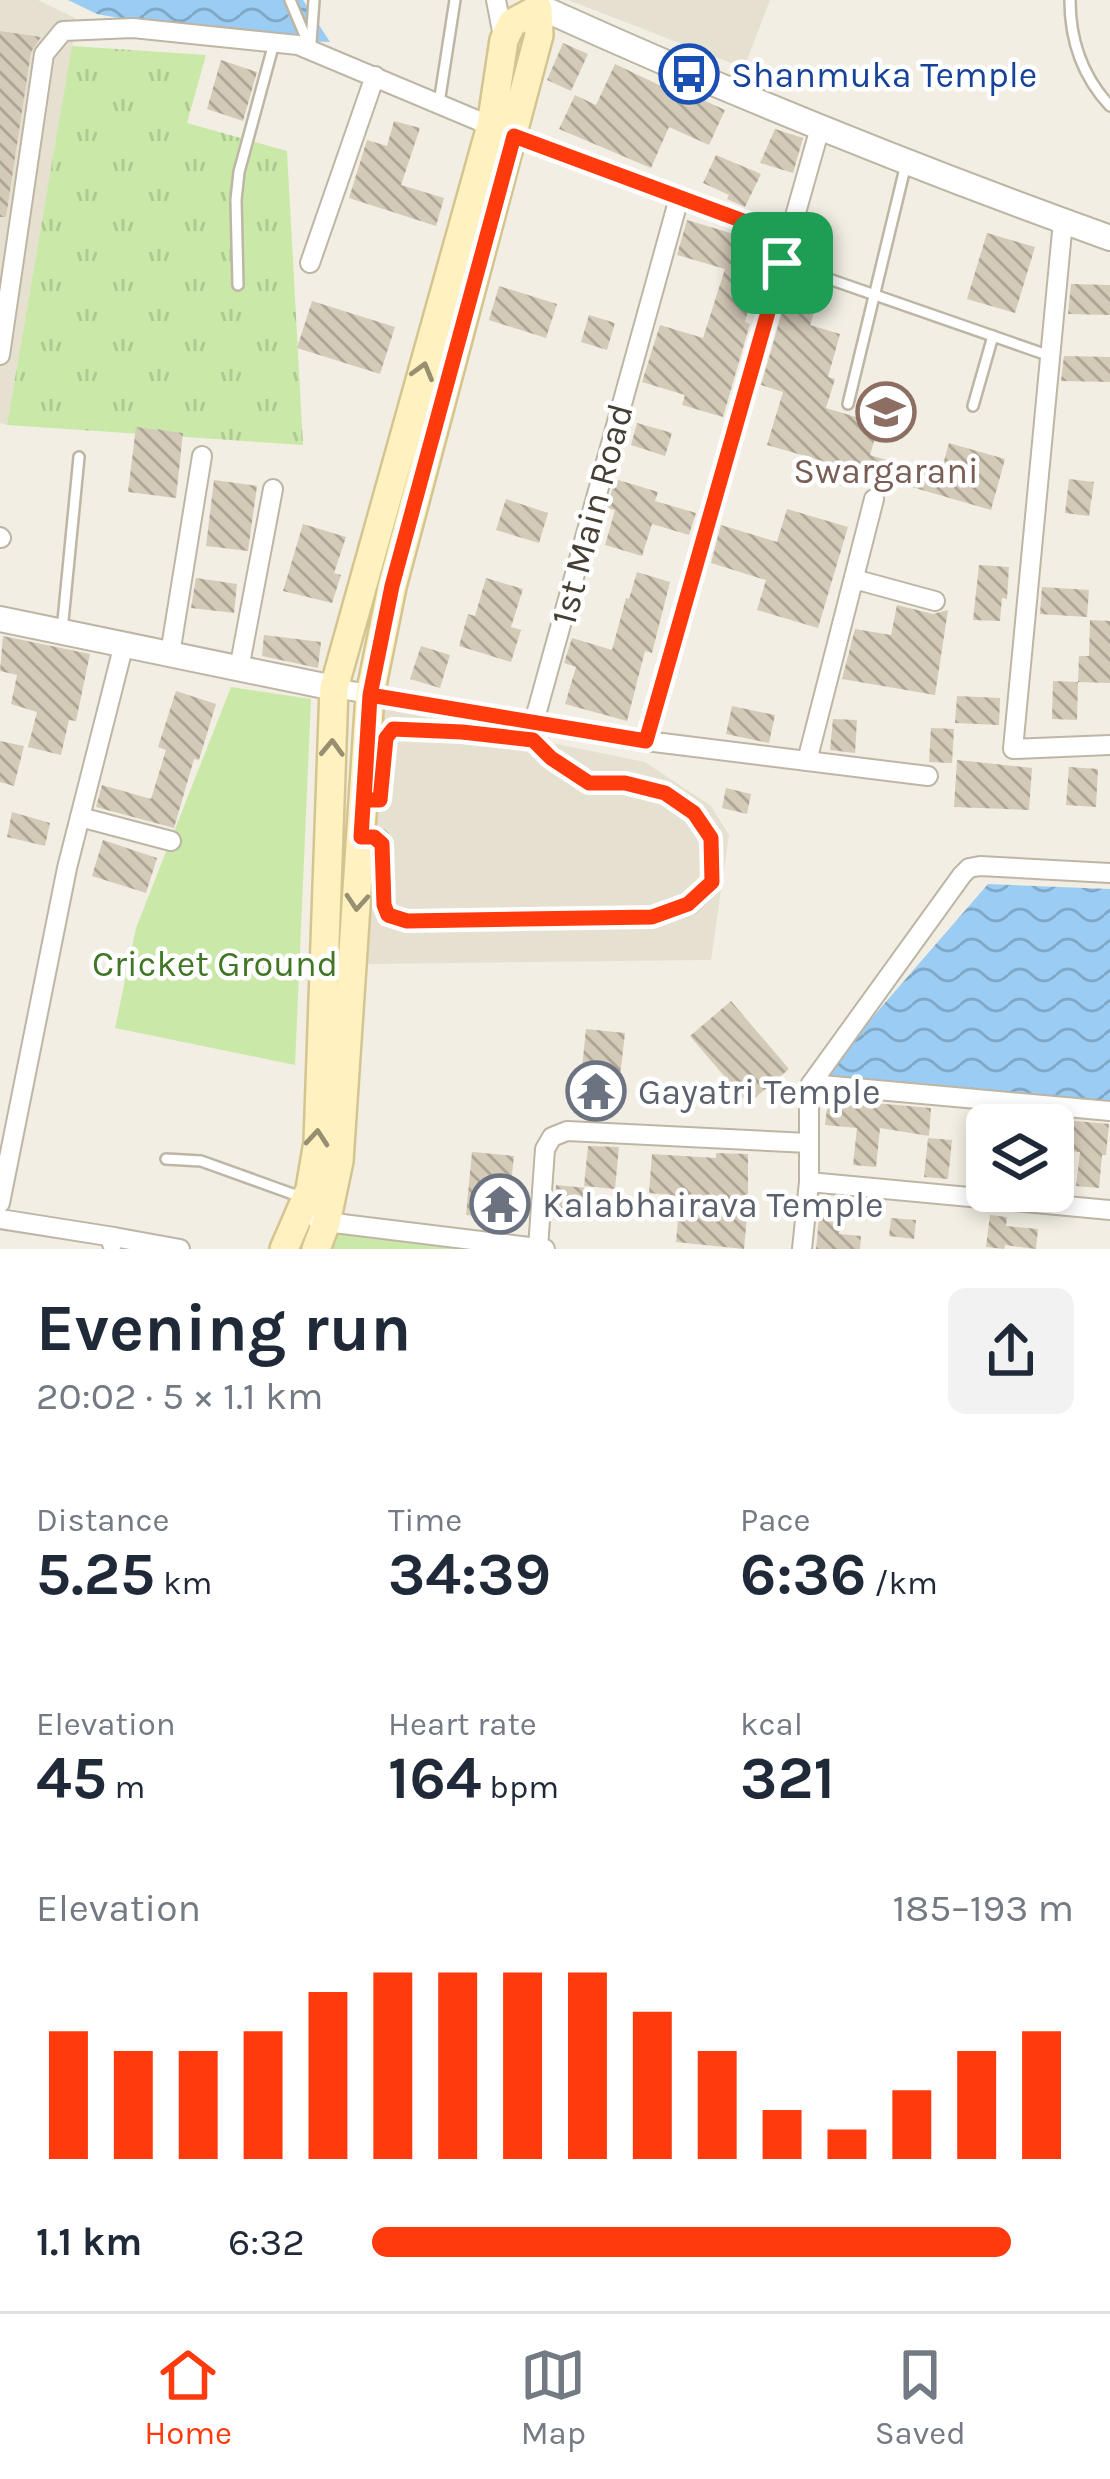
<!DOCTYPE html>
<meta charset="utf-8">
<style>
:root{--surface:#fff;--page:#f2f2f3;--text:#1f2937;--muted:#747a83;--line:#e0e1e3;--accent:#ff3a0d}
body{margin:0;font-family:Karla,sans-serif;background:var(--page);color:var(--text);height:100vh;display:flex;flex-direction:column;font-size:45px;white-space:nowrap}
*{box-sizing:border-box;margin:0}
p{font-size:39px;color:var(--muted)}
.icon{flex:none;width:66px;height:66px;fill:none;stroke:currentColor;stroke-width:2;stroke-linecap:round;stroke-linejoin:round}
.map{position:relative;height:1249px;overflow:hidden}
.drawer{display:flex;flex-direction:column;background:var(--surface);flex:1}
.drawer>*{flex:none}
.controls{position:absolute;left:966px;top:1104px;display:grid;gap:24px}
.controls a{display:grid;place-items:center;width:108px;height:108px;border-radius:18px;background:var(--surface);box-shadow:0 6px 18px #0003;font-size:60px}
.pin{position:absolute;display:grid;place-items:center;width:102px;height:102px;color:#fff;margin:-51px;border-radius:24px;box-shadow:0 6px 18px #0006}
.round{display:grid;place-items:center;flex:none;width:126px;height:126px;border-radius:18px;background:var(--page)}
.headline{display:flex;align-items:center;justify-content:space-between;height:204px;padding:0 36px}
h1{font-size:66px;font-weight:700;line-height:90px}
.figures{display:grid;grid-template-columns:repeat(3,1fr);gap:18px;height:204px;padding:12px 36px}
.figures div{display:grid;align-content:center}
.figures b{font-size:60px;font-weight:700}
.figures small{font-size:33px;font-weight:400}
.figures p{font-size:33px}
.chart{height:336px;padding:24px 36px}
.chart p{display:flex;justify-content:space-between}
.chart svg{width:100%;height:216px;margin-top:12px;stroke:var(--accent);stroke-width:6}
ul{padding:0 36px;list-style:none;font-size:39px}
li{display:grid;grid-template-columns:192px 144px 1fr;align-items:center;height:90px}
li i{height:30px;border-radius:15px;background:var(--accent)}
.tab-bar{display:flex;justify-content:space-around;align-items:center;height:168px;border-top:3px solid var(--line);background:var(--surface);font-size:33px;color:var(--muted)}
.tab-bar a{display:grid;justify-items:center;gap:6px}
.tab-bar .active{color:var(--accent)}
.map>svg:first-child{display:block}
</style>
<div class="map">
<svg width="1110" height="1249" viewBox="0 0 1110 1249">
<defs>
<pattern id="grass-tufts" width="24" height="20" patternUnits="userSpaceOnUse" patternTransform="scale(3)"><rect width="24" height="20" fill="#cae9a9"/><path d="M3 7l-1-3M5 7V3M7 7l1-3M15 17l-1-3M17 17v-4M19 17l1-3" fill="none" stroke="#afc992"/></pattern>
<pattern id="water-waves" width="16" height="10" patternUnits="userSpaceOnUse" patternTransform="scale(3)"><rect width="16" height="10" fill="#9bccf3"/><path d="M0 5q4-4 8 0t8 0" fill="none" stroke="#80a7c5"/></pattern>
<pattern id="building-back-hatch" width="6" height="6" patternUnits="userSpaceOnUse" patternTransform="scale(3)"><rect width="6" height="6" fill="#d4cab8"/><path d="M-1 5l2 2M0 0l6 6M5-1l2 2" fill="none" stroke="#aea596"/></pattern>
</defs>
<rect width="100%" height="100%" fill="#f2eee3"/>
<!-- residential -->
<g fill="#e6e0d0">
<path d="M0,0H38L77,19L7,425L0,423Z"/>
<path d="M568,0H770L744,68Z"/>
<path d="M380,708L645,762L711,806L729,835L711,960L367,964Z"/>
</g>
<!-- grass -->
<path fill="url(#grass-tufts)" d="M72,46L206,55L187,123L287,151L303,445L7,425Z"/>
<!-- park -->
<g fill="#cae9a9">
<path d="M231,687L311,699L295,1065L115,1028L136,928Z"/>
<path d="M335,1230L465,1246V1249H329Z"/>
</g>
<!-- water -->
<g fill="url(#water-waves)">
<path d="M68,0H303L330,42L228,38L97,14Z"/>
<path d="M988,884L1110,889V1108L819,1079Z"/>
</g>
<!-- building -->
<g fill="url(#building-back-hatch)">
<path d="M0,31L41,37L31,52L6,217H0Z"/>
<path d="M563,43L588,54L571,91L547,80Z"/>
<path d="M221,60L257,72L243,121L207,109Z"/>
<path d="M615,64L682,96L684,91L725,110L709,145L669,127L651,168L559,129L575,95L596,105Z"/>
<path d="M394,121L420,128L401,185L444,198L436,226L349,198L367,140L387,146Z"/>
<path d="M775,129L803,138L793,173L760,163Z"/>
<path d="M716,155L761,174L745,207L727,199L729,195L703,183Z"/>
<path d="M687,220L767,244L745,322L750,324L723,417L682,405L685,395L642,382L660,325L703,338L725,269L677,255Z"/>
<path d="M987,233L1035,247L1015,313L967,299Z"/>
<path d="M790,284L820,293L810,325L840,334L828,377L835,379L826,408L879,424L870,455L924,471L925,467L941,472L949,443L1005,459L991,510L767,445L783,392L761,385Z"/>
<path d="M1071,284L1110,285V315L1068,314Z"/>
<path d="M499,286L557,304L546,338L489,320Z"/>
<path d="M312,301L395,327L380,374L297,348Z"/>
<path d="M589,315L615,323L607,350L581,342Z"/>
<path d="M1064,356L1110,357V382L1061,381Z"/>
<path d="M637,423L672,433L665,456L631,445Z"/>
<path d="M136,427L183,433L176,498L128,492Z"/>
<path d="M615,479L658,492L655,501L696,513L689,535L652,524L642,556L605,545L615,510L607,508Z"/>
<path d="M1069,479L1094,482L1089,516L1065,513Z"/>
<path d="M214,480L257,486L248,551L206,546Z"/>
<path d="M506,499L548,513L539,543L496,530Z"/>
<path d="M787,509L848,527L818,628L757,610L766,580L711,563L721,525L777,542Z"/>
<path d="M303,524L346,537L334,573L341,575L332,603L283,591Z"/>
<path d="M979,565L1009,567L1007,599L1002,598L1000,621L973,620Z"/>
<path d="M637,572L670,582L652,653L645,651L627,721L565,704L576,667L564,663L572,638L612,650L626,598L629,599Z"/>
<path d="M196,578L237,584L234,613L191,608Z"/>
<path d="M486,578L523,589L511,627L521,630L511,662L459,646L468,614L475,616Z"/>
<path d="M1042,587L1089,590L1087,617L1040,614Z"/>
<path d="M897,605L933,614L948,610L935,695L842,679L855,629L891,635Z"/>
<path d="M1090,620L1110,621V683L1078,682L1079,656H1089Z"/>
<path d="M264,635L321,642L318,668L262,656Z"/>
<path d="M3,636L90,654L76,721L69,720L61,755L28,747L37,712L11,704L17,675L0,671Z"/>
<path d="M421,646L450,655L440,688L410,679Z"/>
<path d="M1053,681L1078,682L1077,720L1052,719Z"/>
<path d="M176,691L216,704L199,760L194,759L174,828L96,807L102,785L151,799L166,750L158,747Z"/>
<path d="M957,696L1000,698L999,725L955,723Z"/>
<path d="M732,706L775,715L769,743L726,734Z"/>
<path d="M833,719L857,720L855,753L830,750Z"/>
<path d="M931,728L954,729L952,763L929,762Z"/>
<path d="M0,741L24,746L14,786L0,782Z"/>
<path d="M957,760L1032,768L1029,810L954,807Z"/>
<path d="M1069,767L1098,769L1096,807L1066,805Z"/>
<path d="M726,788L751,794L747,814L722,808Z"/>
<path d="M12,812L50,823L45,846L7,837Z"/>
<path d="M103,840L157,858L146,893L92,876Z"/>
<path d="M731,1001L789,1069L748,1104L690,1036Z"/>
<path d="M586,1029L625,1033L617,1102L579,1097Z"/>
<path d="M828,1099L931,1108L929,1136L880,1128L876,1167L853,1165L857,1128L825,1125Z"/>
<path d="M1053,1119L1109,1124L1106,1155H1102L1099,1188L1076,1186L1080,1152L1053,1150Z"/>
<path d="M928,1138L952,1140L948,1179L924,1177Z"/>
<path d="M588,1146L619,1147L615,1189L584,1186Z"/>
<path d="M472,1152L514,1156L507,1219L466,1215Z"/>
<path d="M716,1153L748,1154V1205L744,1249L676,1242L680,1196L649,1193L652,1154L716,1158Z"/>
<path d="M556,1185L587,1188L584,1217L554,1214Z"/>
<path d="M821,1197L842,1199L839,1234L861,1236L860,1249H816Z"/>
<path d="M990,1215L1007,1217L1006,1226L1038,1229L1036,1249L1005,1245L1004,1249L986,1247Z"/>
<path d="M891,1218L916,1220L914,1239L889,1236Z"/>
</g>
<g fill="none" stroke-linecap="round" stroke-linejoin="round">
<!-- service casing -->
<g stroke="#beb6a5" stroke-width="14">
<g id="service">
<path d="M290,0L311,50"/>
<path d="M1070,0C1070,40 1083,77 1110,106"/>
<path d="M311,42L314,0"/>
<path d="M439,103L455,0"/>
<path d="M783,263L1050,356"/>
<path d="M238,285L236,200L239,172L274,43"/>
<path d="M848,404L906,164"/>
<path d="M973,406L993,336"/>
<path d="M62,631L79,457"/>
<path d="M166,1159L201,1161L301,1197"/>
</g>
</g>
<!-- minor casing -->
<g stroke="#beb6a5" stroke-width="22">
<g id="minor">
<path d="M496,0L503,36"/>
<path d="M820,128L646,741L928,776"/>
<path d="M514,136L789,238"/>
<path d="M1063,221L1013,749L1110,745"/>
<path d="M310,263L375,76"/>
<path d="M0,355L44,54L63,31L133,28L298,45L491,126"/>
<path d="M0,537L1,538"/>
<path d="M854,579L935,601"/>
<path d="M170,654L202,456"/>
<path d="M239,669L273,489"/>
<path d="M334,688L646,741"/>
<path d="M534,722L679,198"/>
<path d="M807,761L874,499"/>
<path d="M80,817L171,841"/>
<path d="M361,837L379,839C386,864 380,891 388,915L407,921L652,917L689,905L713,882L711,838L695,813L665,793L625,783H589L551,758L533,740L462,732L393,729L386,738L380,800L364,799"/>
<path d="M811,1084L1110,1111"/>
<path d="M809,1182L1110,1210"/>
<path d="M0,1203L67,868L124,644"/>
<path d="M0,1219L114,1237"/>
<path d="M318,1221L545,1249"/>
<path d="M112,1244L114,1237L180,1249"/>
<path d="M538,1248L545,1149L552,1137L567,1131L809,1143"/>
<path d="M802,1249L809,1182V1093L811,1084L962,875L969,868L980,866L1110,873"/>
</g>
</g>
<!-- tertiary casing -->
<g stroke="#beb6a5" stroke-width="28">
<g id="tertiary">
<path d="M538,9L551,12C734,95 921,170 1110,238"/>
<path d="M0,619L334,688"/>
</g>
</g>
<!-- secondary casing -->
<g stroke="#d4c590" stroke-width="32">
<path id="secondary" d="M284,1249L310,1189L318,1142L334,688L491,126L504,40L512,23L538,9L539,35L392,587L370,695L339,1161L326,1223L316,1249"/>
</g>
<!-- service -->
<use href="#service" stroke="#fff" stroke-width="9"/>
<!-- minor -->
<use href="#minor" stroke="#fff" stroke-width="18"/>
<!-- tertiary -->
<use href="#tertiary" stroke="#fff" stroke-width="24"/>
<!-- secondary -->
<use href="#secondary" stroke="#fff2c0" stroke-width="27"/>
</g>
<!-- one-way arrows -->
<defs><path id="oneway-chevron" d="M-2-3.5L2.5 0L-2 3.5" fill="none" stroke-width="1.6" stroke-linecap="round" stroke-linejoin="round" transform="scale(3)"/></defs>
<g stroke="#988f72">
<use href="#oneway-chevron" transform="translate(423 371) rotate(-74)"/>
<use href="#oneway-chevron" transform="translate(332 748) rotate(-88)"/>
<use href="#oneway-chevron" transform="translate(357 902) rotate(94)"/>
<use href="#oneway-chevron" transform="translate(317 1138) rotate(-85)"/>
</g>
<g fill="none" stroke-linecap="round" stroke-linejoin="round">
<!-- route casing -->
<g stroke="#fff" stroke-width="24">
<path id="route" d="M782,263L646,741L370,695L361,837H374L382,844L384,905L388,915L407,921L652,917L688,904L712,882L711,838L694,813L665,793L625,783H589L551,758L533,740L462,732L393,729L386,738L380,800H364L370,695L392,586L514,136L789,238L782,263"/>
</g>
<!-- route -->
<use href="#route" stroke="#ff3a0d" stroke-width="15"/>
</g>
<!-- icons -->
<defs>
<g id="bus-ring" transform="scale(3)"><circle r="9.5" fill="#fff" stroke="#1a4fb4" stroke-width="1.5"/><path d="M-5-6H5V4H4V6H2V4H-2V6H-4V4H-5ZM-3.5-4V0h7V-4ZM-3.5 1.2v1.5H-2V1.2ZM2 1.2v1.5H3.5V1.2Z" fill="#1a4fb4"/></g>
<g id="school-ring" transform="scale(3)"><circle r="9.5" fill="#fff" stroke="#8d6e63" stroke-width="1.5"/><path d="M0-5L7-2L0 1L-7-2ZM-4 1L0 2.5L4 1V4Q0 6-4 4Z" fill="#8d6e63"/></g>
<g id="temple-ring" transform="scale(3)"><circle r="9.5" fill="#fff" stroke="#6b7280" stroke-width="1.5"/><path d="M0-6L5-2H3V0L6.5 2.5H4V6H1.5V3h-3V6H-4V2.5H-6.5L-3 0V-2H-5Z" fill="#6b7280"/></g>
</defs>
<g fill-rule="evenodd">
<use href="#bus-ring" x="689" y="74"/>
<use href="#school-ring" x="886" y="412"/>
<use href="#temple-ring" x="596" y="1091"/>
<use href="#temple-ring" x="500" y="1204"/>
</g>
<g text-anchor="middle" stroke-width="9" stroke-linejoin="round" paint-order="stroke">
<!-- transit labels -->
<g font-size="36" fill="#164399" stroke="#fff" text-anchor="start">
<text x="731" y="87">Shanmuka Temple</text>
</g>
<!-- education labels -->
<g font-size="36" fill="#785e54" stroke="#fff">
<text x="886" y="483">Swargarani</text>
</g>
<!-- street labels -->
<g font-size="36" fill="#443e33" stroke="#fff">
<text transform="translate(591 514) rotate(-75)" y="13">1st Main Road</text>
</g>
<!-- park labels -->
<g font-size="36" fill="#417724" stroke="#fff">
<text x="215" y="976">Cricket Ground</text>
</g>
<!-- worship labels -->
<g font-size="36" fill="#5b616d" stroke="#fff" text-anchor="start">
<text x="638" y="1104">Gayatri Temple</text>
<text x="542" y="1217">Kalabhairava Temple</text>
</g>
</g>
</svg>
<div class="controls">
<a><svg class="icon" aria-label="layers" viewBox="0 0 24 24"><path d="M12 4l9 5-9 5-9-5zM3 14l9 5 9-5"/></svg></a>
</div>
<div class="pin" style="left:782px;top:263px;background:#1e9e55"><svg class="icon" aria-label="arrive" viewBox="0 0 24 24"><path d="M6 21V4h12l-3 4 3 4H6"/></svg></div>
</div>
<section class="drawer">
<div class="headline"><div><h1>Evening run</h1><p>20:02 · 5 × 1.1 km</p></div><a class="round"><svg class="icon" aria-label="share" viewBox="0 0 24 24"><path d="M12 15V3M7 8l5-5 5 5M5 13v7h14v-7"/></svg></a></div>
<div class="figures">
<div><p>Distance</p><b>5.25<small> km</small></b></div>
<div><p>Time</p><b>34:39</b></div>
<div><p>Pace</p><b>6:36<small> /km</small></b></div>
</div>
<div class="figures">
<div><p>Elevation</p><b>45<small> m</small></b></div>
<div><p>Heart rate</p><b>164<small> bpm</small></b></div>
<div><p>kcal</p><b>321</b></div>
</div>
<div class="chart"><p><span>Elevation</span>185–193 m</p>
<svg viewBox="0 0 160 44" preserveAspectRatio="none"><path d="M5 44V18M15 44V22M25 44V22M35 44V18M45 44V10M55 44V6M65 44V6M75 44V6M85 44V6M95 44V14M105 44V22M115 44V34M125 44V38M135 44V30M145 44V22M155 44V18"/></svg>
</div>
<ul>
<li><b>1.1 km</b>6:32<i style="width:91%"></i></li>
</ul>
</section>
<nav class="tab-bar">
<a class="active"><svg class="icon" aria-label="home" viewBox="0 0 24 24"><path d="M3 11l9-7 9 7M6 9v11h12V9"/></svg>Home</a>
<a><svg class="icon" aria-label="map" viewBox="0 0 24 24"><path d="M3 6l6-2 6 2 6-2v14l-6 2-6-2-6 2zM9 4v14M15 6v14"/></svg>Map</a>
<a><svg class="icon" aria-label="saved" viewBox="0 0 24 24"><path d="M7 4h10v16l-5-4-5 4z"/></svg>Saved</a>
</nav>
